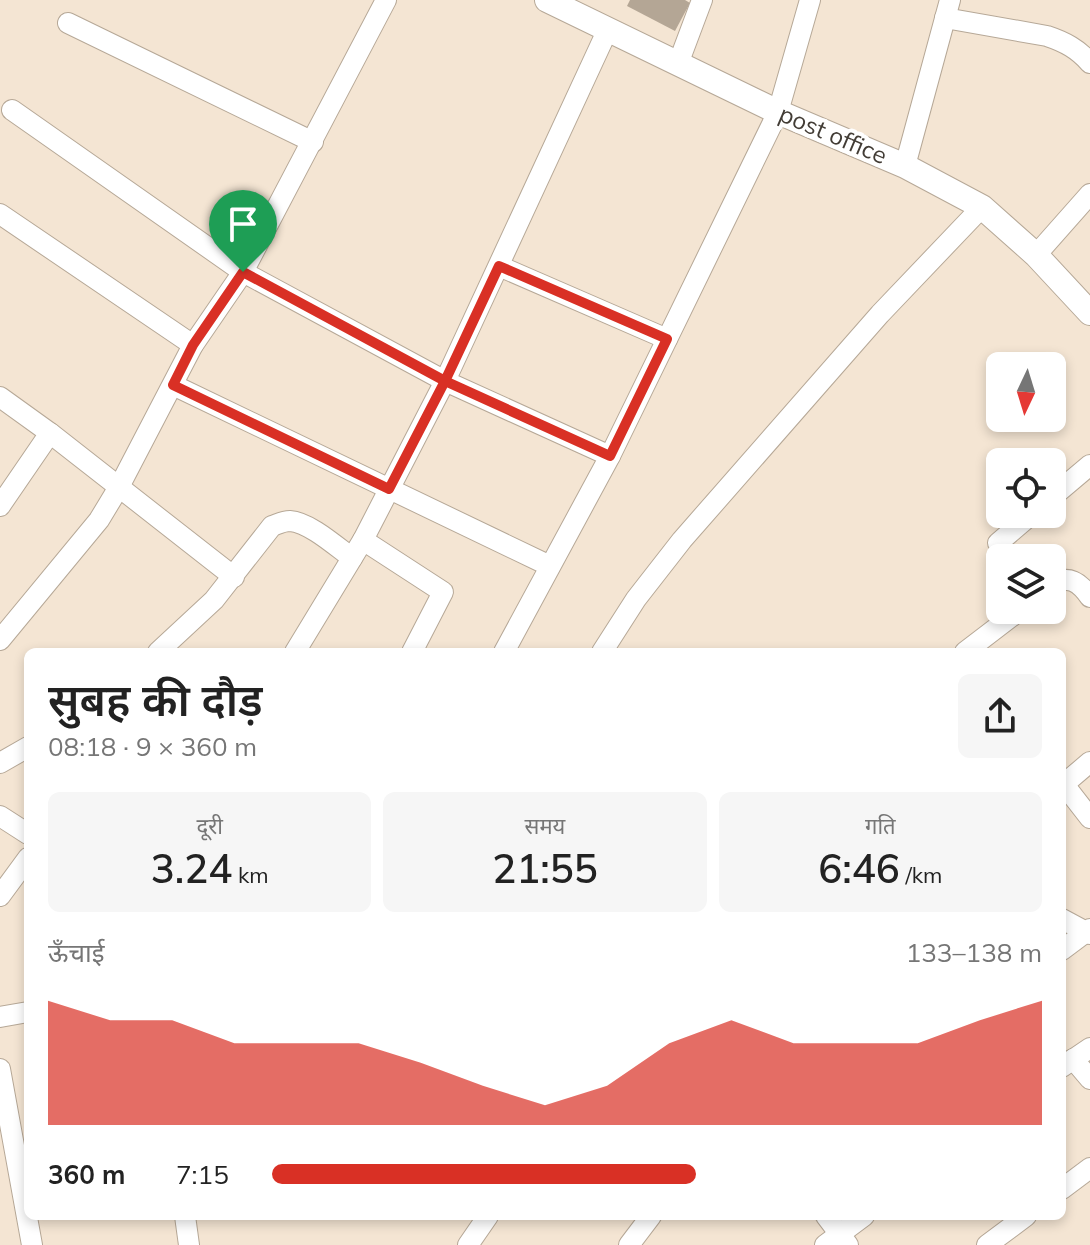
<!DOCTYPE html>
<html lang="hi">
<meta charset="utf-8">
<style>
:root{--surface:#fff;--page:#f6f6f6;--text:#222;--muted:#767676;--accent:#d93025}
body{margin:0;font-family:Mulish,"Noto Sans Devanagari",sans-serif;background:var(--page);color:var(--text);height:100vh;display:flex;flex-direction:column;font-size:30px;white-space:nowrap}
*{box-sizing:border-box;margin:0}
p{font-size:26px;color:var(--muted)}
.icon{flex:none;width:44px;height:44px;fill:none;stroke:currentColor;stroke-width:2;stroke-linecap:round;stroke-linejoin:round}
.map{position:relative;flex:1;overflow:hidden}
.drawer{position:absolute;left:24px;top:648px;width:1042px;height:572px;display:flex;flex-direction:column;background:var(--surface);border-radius:12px;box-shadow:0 4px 12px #0003}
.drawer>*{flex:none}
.needle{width:52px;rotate:184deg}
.fabs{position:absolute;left:986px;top:352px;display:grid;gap:16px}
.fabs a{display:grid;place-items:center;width:80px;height:80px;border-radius:12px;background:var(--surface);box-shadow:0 4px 12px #0003;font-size:40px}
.pin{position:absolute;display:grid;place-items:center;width:68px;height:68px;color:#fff;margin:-82px -34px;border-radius:50% 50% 50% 0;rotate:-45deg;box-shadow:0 0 8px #0007}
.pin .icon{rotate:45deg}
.round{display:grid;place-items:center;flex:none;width:84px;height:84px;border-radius:12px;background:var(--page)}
.overview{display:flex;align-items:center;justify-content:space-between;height:136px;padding:0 24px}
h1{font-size:44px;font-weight:600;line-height:60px}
.figures{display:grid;grid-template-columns:repeat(3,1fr);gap:12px;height:136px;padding:8px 24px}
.figures div{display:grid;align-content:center;border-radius:12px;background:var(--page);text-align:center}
.figures b{font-size:40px;font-weight:600}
.figures small{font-size:22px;font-weight:400}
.figures p{font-size:22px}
.chart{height:224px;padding:16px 24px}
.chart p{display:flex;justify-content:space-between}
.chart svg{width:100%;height:144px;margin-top:8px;fill:var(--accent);opacity:.7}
ul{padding:0 24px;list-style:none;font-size:26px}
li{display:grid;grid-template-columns:128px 96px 1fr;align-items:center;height:60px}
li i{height:20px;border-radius:10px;background:var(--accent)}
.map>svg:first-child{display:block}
</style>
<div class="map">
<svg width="1090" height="1245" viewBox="0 0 1090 1245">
<rect width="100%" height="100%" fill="#f4e5d3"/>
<!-- building -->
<path fill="#b4a695" d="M630,0H685L690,3L675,31L627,6Z"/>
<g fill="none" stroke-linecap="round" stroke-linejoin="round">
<!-- minor casing -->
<g stroke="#b6a897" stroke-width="22">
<g id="minor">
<path d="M945,18L1047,36C1065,42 1078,49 1090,63"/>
<path d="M68,23L313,142"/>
<path d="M678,64L702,0"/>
<path d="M12,110L243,272L445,381L610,456"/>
<path d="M905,166L950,0"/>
<path d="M0,214L193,345"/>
<path d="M1036,255L1090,194"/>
<path d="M499,266L667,339"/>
<path d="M173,385L550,566"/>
<path d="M0,397L50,433L234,577"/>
<path d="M1052,497L1090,465"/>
<path d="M0,506L50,433"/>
<path d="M363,540L443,592L412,652"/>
<path d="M998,543L1032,514"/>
<path d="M1052,586C1068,573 1080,583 1090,597"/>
<path d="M0,640L99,520L119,487L193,345L243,272L386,0"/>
<path d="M158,652L214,600L272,526C278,524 283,521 290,521C309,522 337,547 352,558"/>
<path d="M295,652L363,540L445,381L608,29"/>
<path d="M504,652L610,456L778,112L810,0"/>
<path d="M602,652L636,599L682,540L880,314L982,207"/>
<path d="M965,652L1020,610"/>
<path d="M0,763L28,747"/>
<path d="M1062,782L1090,818"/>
<path d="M1064,784L1090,762"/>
<path d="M0,816L28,834"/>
<path d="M0,896L28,858"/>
<path d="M1062,919L1090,934"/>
<path d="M1062,950L1090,929"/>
<path d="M0,1017L28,1012"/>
<path d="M1073,1059L1090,1079"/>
<path d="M1062,1067L1090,1048"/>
<path d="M0,1069L32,1245"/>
<path d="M1062,1189L1090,1168"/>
<path d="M185,1216L189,1245"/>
<path d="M826,1216L848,1245"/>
<path d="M468,1245L488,1216"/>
<path d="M629,1245L651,1216"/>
<path d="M825,1245L864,1216"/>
<path d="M987,1245L1026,1216"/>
</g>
</g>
<!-- tertiary casing -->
<g stroke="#b6a897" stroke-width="26">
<path id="tertiary" d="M547,0L778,112L905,166L982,207L1036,255L1090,313"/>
</g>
<!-- minor -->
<use href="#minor" stroke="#fff" stroke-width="20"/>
<!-- tertiary -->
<use href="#tertiary" stroke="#fff" stroke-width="24"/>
</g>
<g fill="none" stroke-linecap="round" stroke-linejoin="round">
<!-- route casing -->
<g stroke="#fff" stroke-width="16">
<path id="route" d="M243,272L193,345L173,385L389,489L445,381L610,456L667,339L499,266L445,381L243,272"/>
</g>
<!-- route -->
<use href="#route" stroke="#d93025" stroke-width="10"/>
</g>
<g text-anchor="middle" stroke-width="8" stroke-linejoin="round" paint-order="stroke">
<!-- street labels -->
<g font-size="24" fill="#423c35" stroke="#fff">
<text transform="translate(833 135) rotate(23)" y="8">post office</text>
</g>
</g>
</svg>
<div class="fabs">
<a><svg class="needle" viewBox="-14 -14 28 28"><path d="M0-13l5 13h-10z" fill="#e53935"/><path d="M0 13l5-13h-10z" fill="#767676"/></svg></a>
<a><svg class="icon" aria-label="locate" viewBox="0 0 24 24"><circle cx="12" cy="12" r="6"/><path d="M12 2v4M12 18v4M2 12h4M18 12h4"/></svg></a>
<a><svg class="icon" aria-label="layers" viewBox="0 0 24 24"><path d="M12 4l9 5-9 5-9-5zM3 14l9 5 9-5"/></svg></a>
</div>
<div class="pin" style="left:243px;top:272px;background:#1e9e55"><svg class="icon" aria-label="arrive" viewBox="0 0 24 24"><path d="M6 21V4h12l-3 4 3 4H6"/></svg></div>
<section class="drawer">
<div class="overview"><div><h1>सुबह की दौड़</h1><p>08:18 · 9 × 360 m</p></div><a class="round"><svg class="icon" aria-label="share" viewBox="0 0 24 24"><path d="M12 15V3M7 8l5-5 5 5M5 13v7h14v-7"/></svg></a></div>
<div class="figures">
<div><p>दूरी</p><b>3.24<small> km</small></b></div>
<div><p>समय</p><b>21:55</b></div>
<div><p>गति</p><b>6:46<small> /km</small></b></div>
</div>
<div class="chart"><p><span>ऊँचाई</span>133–138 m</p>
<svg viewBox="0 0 160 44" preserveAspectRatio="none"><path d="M0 44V6L10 12L20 12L30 19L40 19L50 19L60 25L70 32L80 38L90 32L100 19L110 12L120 19L130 19L140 19L150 12L160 6V44z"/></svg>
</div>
<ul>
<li><b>360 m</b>7:15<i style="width:55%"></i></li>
</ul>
</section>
</div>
